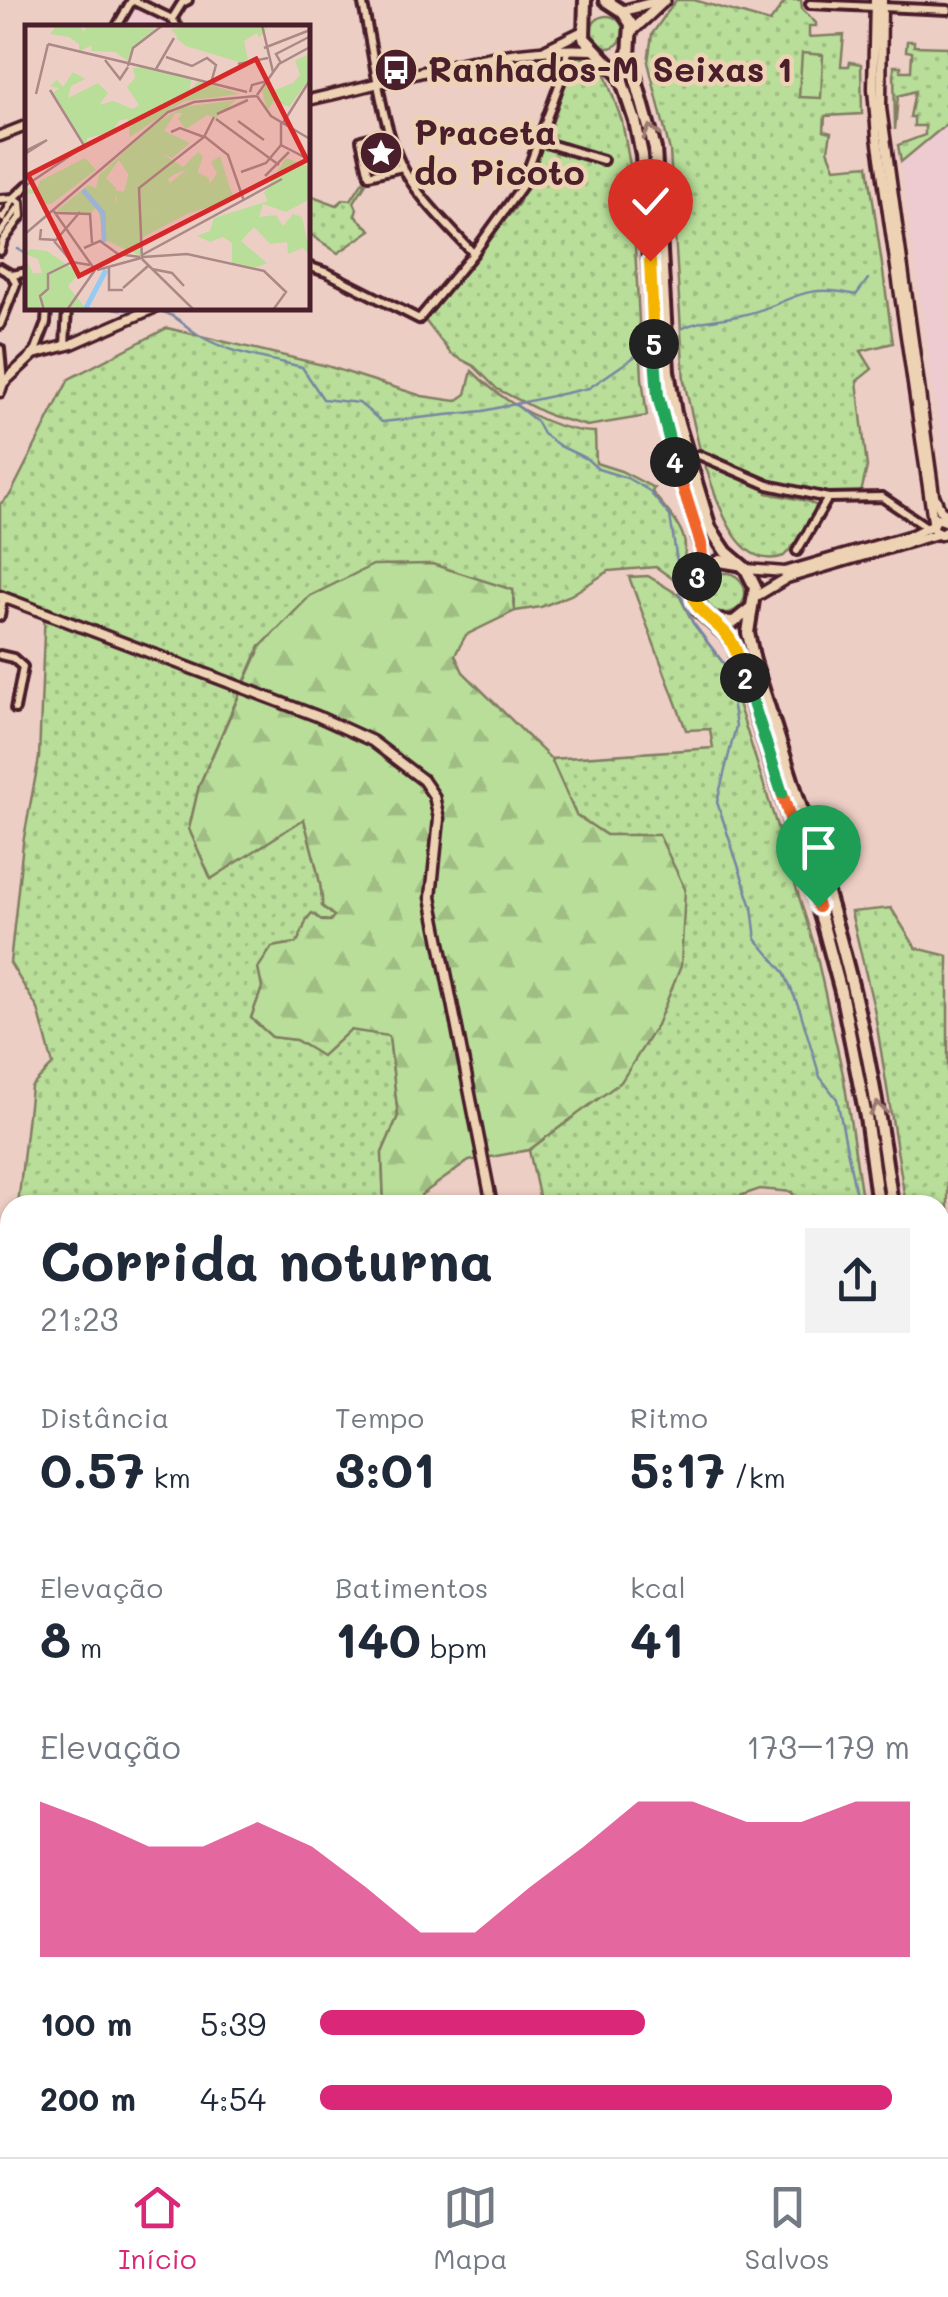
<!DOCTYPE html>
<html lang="pt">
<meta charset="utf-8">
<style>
:root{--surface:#fff;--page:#f2f2f3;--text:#1f2937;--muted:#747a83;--line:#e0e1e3;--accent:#db2777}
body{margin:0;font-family:Mali,sans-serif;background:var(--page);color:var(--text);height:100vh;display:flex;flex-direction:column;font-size:38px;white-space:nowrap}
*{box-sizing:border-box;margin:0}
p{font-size:32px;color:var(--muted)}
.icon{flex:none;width:55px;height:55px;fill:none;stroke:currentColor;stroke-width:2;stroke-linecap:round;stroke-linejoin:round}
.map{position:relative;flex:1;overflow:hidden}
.details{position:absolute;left:0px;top:1195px;width:950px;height:962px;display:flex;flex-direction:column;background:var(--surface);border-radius:30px 30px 0 0;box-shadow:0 2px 8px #0004}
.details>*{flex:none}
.pin{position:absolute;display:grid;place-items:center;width:85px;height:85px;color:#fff;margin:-102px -42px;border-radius:50% 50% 50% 0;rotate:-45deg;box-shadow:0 0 10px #0007}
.pin .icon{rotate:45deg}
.km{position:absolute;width:50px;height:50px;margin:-25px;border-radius:50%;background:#222;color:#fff;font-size:28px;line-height:50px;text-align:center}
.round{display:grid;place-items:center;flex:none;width:105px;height:105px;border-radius:0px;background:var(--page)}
.headline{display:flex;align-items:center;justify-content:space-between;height:170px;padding:0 40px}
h1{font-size:55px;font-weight:700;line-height:75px}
.stats{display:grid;grid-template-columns:repeat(3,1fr);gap:15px;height:170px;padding:10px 40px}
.stats div{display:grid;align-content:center}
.stats b{font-size:50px;font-weight:700}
.stats small{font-size:28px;font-weight:400}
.stats p{font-size:28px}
.chart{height:280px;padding:20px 40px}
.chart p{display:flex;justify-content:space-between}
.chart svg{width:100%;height:180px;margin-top:10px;fill:var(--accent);opacity:.7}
ul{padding:0 40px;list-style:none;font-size:32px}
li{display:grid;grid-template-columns:160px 120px 1fr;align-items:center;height:75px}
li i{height:25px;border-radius:12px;background:var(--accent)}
.tab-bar{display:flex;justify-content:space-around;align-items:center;height:140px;border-top:2px solid var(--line);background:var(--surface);font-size:28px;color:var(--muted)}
.tab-bar a{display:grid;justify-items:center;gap:5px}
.tab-bar .on{color:var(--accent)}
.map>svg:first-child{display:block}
</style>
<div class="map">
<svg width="948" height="2157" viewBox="0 0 948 2157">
<defs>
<pattern id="green-dots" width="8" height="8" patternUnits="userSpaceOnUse" patternTransform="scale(2.5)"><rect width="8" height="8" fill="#b8de99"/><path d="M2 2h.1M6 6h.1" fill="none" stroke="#a0be84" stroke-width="1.8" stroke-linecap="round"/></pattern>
<pattern id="forest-firs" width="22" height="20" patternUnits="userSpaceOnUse" patternTransform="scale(2.5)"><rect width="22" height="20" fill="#b8de99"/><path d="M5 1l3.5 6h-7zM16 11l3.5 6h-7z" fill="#a0be84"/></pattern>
</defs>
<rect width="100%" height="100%" fill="#edcec5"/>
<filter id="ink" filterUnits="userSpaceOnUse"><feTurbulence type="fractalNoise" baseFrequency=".01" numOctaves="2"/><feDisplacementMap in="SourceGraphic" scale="20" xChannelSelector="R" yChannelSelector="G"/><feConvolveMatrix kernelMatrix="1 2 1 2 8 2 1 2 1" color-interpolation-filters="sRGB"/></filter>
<g filter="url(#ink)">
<!-- built -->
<g fill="#edcbd1">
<path d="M140,7L168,26L167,28H123L134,10Z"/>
<path d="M948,123V487L901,162Z"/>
<path d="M269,2148H377L384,2157H277Z"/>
</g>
<!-- green -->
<g fill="url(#green-dots)" stroke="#817e62" stroke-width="2.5">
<path d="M676,0H694L770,22L786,0H801L802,9L816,23V26H809V37L844,35L841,66H849L850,62L861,64L862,114L825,116L824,131L831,133L828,150L835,168L868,165L893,343L861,351L872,369L857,381L867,467L861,493C807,496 750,476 702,454L699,446L684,381L670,151L648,62L652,34Z"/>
<circle cx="607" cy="32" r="16"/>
<path d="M907,41H914V46L948,47V123L901,162L898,145L925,135V126H914V117H910L915,91L898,96L895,130L894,66H901V71H911L912,52L906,51Z"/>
<path d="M579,56L603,69L622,121L631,171L642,378L647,416L587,426L551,416L497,389L474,366L451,354L424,319L519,203L543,145L607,164V158L547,138L573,62Z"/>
<path d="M363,181L366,183L354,202L357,209L355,216L371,230L338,253L310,234V195L337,205L344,199L351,200Z"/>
<path d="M167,328L327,366L422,396L456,401L466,394L472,371C503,402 551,431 595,432L596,463L621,471L654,488L652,492C675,521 701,542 673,579L656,567L609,571L571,595L541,607L515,611L513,590L260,646L199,786L189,829L211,879L304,818C309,840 324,888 322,906L335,916L330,921L307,918L302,936L262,988L251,1018L272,1037L296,1040L322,1055L350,1030L389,1035L398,1116L382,1153L384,1205H18L31,1087L53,1065L38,1009L10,963L23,843L39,758L45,607L0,590V504L10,495L69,379Z"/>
<path d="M707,462L716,469L768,488L767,493L807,501L817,506L808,528L784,556C735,573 717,497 705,465Z"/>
<circle cx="725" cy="593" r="20"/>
<path d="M648,576L679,595L693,623L727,668L814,944L844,1079L863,1205H797L792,1192L760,1189L725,1201L722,1205H541L529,1150L621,1081L606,835L576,815L551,759L713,748L710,729L686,730L629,577Z"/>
<path d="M891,908L916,948L948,956V1705L940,1714V1205H906L874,1008L851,912Z"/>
<path d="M10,1254V1465L0,1464V1313Z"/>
<path d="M0,1686L10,1687V1784L0,1785Z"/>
<path d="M947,1746L948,1802L940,1811V1747Z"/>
<path d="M0,1863L1,1874L10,1870V2103L0,2112Z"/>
<path d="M92,2148H254L244,2157L234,2153L232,2157H98Z"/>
<path d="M552,2148H726L724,2157H543Z"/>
</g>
<!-- forest -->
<path fill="url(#forest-firs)" stroke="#817e62" stroke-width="2.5" d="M432,564L513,590L515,611L466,635L455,655L463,672L551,759L576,815L606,835H659L685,889L681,966L657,1025L621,1082L529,1150L469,1161L421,1195L424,1205H384L382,1153L398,1116L389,1036L350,1030L322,1056L296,1040L272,1037L251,1018L262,988L258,968L272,947L296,943C304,934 303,921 312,913L323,921H330L334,916L322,906C324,888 309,841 304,819L211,879L189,829L199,786L261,646L310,596L373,565Z"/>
<!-- pitch -->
<path fill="#b8de99" stroke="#817e62" stroke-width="2.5" d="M802,53L823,55L821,98L799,97Z"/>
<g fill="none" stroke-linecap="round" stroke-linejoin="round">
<!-- stream -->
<g stroke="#7786a3" stroke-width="2.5">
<path d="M18,249L28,255"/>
<path d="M111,308L136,311"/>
<path d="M154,311C175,311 185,328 202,337C231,354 271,359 302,367L323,399L359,403L382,422L483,411L589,388L640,353"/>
<path d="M681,329C700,319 721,320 742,315C791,305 798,281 856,295L868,279"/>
<path d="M515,404L536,421L543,434L560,446L587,459L598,469L627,478L648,490L670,516L678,568"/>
<path d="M679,591L693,623L727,668L736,726L717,802L752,907L756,939L784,972L800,1010L820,1077L837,1099L858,1205"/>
</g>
<!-- pedestrian casing -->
<g stroke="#4a1f2b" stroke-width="12">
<g id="pedestrian">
<path d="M0,216L3,218L13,200"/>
<path d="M0,234L20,205"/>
</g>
</g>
<!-- minor casing -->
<g stroke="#4a1f2b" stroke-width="14">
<g id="minor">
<path d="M132,0L172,19L178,28"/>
<path d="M362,0C373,48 381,127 403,168C420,200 449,226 473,253"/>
<path d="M810,4L875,7"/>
<path d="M882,7L948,10"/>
<path d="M172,19L182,3L188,0"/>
<path d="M116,28L132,0"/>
<path d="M389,133L361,140L369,175L402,167"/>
<path d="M539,141L603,160"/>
<path d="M14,198L28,185"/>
<path d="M0,199L14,198"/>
<path d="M0,251L3,241L21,216L20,202L14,198"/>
<path d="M308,266L328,273L419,319L473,254L522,186L565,69L568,49"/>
<path d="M0,268L12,275L16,284L0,325"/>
<path d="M12,275L28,272"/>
<path d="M65,346L67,308"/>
<path d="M0,349L3,382"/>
<path d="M34,354L46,323L47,308"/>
<path d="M699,455L768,485L828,498L882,497L928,528"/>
<path d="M797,551L828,498"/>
<path d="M0,616L3,598"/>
<path d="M0,655L13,658L23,667L15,709"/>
<path d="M0,1540L10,1541"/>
<path d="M0,1639L10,1640"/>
<path d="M940,2128L948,2113"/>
<path d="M87,2148L92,2157"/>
<path d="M519,2148L528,2157"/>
<path d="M19,2157L32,2148"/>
<path d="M416,2157L430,2148"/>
<path d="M745,2157L756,2151L819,2157"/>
<path d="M924,2157L929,2148"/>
</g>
</g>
<!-- tertiary casing -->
<g stroke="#4a1f2b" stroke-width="15">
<g id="tertiary">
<path d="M875,0L873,89L877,137L933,521"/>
<path d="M882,0L881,108L934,495L941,511L948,516"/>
<path d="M546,49L583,31"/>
<path d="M308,100C402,80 495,45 592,50"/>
<path d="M0,136L28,125"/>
<path d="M0,392L3,383L34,354L72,344L154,308"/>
<path d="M948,522L937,518L932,527L940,535L948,530"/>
<path d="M746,569L785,572L912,535L932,525"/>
<path d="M0,596L317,716L372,741L423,780L434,796L439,819L431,897L492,1205"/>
<path d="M755,597L787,578L937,534"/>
<path d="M385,2148L392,2157"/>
<path d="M735,2148L739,2157"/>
</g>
</g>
<!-- secondary casing -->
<g stroke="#4a1f2b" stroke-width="16">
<g id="secondary">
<path d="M622,11L660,1"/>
<path d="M632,31L665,0"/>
</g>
</g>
<!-- primary casing -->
<g stroke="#4a1f2b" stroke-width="18">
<g id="primary">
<path d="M585,0L584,38L620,76L635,121L642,155L658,396L702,550L693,597L699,611L726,635L734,647L822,921L841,992L866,1117L878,1205"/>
<path d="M605,0L622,11L631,24L629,55L655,149L668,371L675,413L710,528L726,552L746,569L755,587L748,633L754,661C788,769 825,876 852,985C870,1058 882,1131 892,1205"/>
<path d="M699,573L720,561L738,564"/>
<path d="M712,621L734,622L750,609"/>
<path d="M940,1732L948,1722"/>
<path d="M298,2157L313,2148"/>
</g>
</g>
<!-- pedestrian -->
<use href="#pedestrian" stroke="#edd2b4" stroke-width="5"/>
<!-- minor -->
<use href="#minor" stroke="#edd2b4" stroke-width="6"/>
<!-- tertiary -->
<use href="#tertiary" stroke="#edd2b4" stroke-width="8"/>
<!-- secondary -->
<use href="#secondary" stroke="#edd2b4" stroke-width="9"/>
<!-- primary -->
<use href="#primary" stroke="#edd2b4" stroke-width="10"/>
</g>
<!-- one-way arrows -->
<defs><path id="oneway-chevron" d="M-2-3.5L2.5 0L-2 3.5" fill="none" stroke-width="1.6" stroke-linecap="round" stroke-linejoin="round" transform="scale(2.5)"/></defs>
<g stroke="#9c7870">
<use href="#oneway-chevron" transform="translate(651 132) rotate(-103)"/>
<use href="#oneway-chevron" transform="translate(878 1109) rotate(-100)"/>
</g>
</g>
<g fill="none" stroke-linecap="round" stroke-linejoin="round" filter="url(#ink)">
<!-- split-1 casing -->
<g stroke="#fff" stroke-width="20">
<path id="split-1" d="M782,793L818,907"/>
</g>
<!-- split-2 casing -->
<g stroke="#fff" stroke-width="20">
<path id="split-2" d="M745,678L782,793"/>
</g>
<!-- split-3 casing -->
<g stroke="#fff" stroke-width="20">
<path id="split-3" d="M697,577C684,608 709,614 726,634C736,646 741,664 745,678"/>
</g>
<!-- split-4 casing -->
<g stroke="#fff" stroke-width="20">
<path id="split-4" d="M675,462L701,544L702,557L697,577"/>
</g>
<!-- split-5 casing -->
<g stroke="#fff" stroke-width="20">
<path id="split-5" d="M654,344L658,396L675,462"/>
</g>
<!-- split-6 casing -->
<g stroke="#fff" stroke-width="20">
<path id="split-6" d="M650,261L654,344"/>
</g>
<!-- split-1 -->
<use href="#split-1" stroke="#f0652b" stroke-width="12"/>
<!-- split-2 -->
<use href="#split-2" stroke="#22a559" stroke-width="12"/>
<!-- split-3 -->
<use href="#split-3" stroke="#f5b400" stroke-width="12"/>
<!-- split-4 -->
<use href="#split-4" stroke="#f0652b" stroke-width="12"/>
<!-- split-5 -->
<use href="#split-5" stroke="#22a559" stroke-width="12"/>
<!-- split-6 -->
<use href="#split-6" stroke="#f5b400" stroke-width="12"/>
</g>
<!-- icons -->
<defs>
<g id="bus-disc" transform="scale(2.25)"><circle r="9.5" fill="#4a1f2b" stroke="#edd2b4"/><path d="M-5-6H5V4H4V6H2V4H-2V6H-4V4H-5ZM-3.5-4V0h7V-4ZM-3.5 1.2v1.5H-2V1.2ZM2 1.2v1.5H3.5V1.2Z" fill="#fff"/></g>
<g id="sight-disc" transform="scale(2.25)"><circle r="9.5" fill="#4a1f2b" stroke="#edd2b4"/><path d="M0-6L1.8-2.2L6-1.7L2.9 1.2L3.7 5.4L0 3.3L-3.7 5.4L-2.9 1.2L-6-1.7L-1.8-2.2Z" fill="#fff"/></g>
</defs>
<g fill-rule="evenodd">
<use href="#bus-disc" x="396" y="70"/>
<use href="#sight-disc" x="381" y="153"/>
</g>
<g text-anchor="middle" stroke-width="9" stroke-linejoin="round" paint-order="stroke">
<!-- poi labels -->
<g font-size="35" font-weight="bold" fill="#4a1f2b" stroke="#edd2b4" text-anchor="start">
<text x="428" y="82">Ranhados-M Seixas 1</text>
<text x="414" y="145">Praceta<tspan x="414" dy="40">do Picoto</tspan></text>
</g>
</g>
<!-- overview -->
<g transform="translate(25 25)">
<rect width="285" height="285" fill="#edcec5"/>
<path d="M159,0H245L234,13L232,8L219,16L223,36L214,37L161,21L151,13ZM285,29V53L264,82L249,76L242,86L237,65L243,58L250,65L268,58L275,50L270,35ZM121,42L166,54L165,65L173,56L215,69L159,76L105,112L103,94L95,95L87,107L62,113V123L28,68L34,63L25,61L32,55L38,62L48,47L60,54L46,61L43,73L73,58L83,68L74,80L88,76L108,84L114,80L102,62L110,53L108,43ZM211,75L191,93L182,90L161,104L153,94L158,88H150L139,106L165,118L147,133L135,127L105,152L94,135L81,153L91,163L90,175L108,188L132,186L124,174L164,143L184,153L185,167L199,171L205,163L210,175L164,188L116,213V231L80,215L72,181L65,189L30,187L63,160L71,163L74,150L129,99L158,82ZM60,133L71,145L26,179H17L15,168L2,169L0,163L11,166L15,156ZM261,133L285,142V174L261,187L238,179L234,192L251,190L258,201L268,189L277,192L285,230L278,223L263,229L262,217L245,219L229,202L216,216L242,238L230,243L207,238V218L198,212L185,217L172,211L185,206L189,193L243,176L239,168ZM5,224L22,226L48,244L53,250L43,261L62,285H0V232L8,248H17L13,234L0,229Z" fill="#b8de99"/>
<path d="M32,0H54L59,7L62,0L134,4L107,23L103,36L90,27L67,26L66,20L54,27V19L44,12L25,9ZM180,0L186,15L209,1L222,14L202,24L203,31L161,21L146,4ZM120,127H135L158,142L173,127L178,132L171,151L164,144L150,149L143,154L148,169L125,174L136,181L131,186L108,188L94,181L89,165L99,167L107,136ZM195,131L205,163L198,172L178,169L192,148L186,137Z" fill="#b8de99"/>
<path fill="none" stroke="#95cbf3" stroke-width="5" d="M58,165L78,188L79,217M61,283L81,245"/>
<path fill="none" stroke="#ac8887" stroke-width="2.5" d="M237,0L248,47M23,19L157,51M239,23L285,5M141,32L167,41L182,33L191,40L186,58M80,35L95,54L103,42M256,38L251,29L284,12M213,39L243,33M103,41L108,23L138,0M131,44L149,13M153,50L222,67M25,65L60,122M225,67L227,60L242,56L233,37M11,69L23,19M232,70L254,39L285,22M232,71L246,91L285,114M192,89L223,75M191,94L254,140M213,96L239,115M256,98V120L285,135M258,98L285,55M146,107L155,103L179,112M179,111L203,130L219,176M0,126L22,115L0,129M216,147L241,138L256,120M240,151L264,127M0,161L58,122M28,185L70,245M29,188L65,189L67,218M16,204L15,214L31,215L55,187M0,209L143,87L169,77L232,71M29,216L47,237L65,240M59,223L75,216L93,229L115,232M117,230L257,154M118,232L162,229L239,246L261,267L248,285M117,234L114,163L179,112L189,92M117,234L169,285M84,243V265H98M127,244L147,248L159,261M72,245L116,233M98,263L123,241M19,285L15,271L23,264V249L47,237M42,285L70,245"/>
<path fill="#d62828" fill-opacity="0.15" stroke="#d62828" stroke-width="5" d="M231,34L282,135L54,251L3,150Z"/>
<rect width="285" height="285" fill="none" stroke="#4a1f2b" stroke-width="5"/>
</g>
</svg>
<div class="pin" style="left:818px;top:907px;background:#1e9e55"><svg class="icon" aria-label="arrive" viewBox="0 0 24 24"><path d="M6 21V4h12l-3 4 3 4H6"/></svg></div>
<div class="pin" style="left:650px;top:261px;background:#d93025"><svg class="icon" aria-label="check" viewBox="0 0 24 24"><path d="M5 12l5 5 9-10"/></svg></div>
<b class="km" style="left:745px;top:678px">2</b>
<b class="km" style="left:697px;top:577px">3</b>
<b class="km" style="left:675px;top:462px">4</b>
<b class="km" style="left:654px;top:344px">5</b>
<section class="details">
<div class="headline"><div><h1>Corrida noturna</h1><p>21:23</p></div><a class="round"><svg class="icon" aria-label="share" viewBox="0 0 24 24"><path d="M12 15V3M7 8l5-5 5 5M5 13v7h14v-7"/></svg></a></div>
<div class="stats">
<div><p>Distância</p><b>0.57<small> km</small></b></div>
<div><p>Tempo</p><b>3:01</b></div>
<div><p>Ritmo</p><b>5:17<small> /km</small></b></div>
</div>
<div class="stats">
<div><p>Elevação</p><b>8<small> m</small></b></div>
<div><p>Batimentos</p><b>140<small> bpm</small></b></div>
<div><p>kcal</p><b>41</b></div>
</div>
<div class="chart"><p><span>Elevação</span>173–179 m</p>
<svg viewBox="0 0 160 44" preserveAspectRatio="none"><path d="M0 44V6L10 11L20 17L30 17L40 11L50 17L60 27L70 38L80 38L90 27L100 17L110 6L120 6L130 11L140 11L150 6L160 6V44z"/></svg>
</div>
<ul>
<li><b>100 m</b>5:39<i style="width:55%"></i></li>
<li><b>200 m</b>4:54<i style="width:97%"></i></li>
</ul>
</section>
</div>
<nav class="tab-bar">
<a class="on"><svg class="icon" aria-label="home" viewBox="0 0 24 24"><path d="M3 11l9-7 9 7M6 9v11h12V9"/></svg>Início</a>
<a><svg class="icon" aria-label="map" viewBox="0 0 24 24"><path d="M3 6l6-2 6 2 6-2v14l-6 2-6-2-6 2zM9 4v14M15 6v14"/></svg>Mapa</a>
<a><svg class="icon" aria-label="saved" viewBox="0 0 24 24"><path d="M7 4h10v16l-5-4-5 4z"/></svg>Salvos</a>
</nav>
